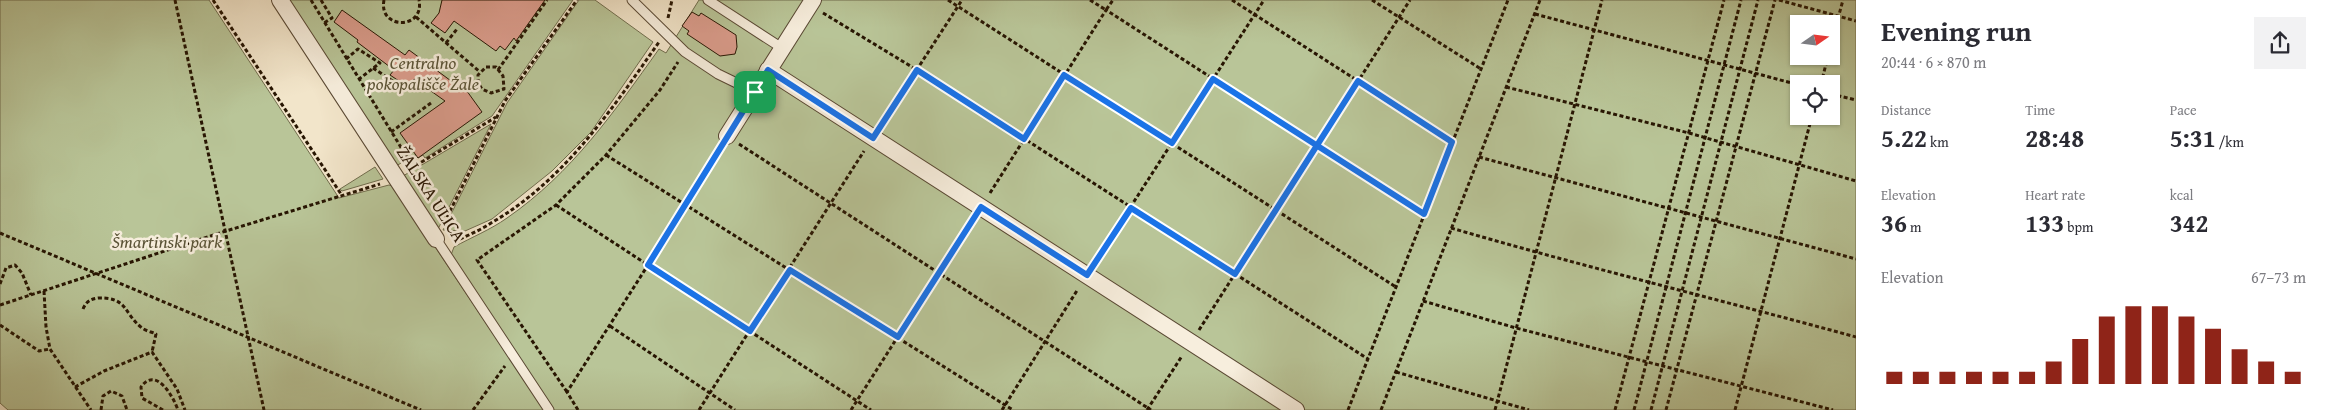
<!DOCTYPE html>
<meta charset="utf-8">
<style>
:root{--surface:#fff;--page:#f2f2f3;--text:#2b2b33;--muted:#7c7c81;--accent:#8f2418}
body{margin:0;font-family:"Gentium Book Plus",serif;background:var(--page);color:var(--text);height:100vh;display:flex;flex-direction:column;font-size:19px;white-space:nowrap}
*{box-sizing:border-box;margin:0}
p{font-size:16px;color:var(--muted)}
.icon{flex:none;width:28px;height:28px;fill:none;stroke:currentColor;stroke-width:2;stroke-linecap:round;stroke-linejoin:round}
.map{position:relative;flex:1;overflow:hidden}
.drawer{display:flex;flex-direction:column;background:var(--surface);width:475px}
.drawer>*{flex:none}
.needle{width:32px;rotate:76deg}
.fabs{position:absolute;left:1790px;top:15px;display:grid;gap:10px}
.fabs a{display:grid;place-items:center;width:50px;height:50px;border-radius:0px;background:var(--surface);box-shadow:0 1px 4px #0004;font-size:25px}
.pin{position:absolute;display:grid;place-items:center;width:42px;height:42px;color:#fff;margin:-21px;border-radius:10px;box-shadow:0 2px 8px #0006}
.round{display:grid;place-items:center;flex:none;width:52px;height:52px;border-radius:0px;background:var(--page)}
.head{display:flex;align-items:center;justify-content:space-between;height:85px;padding:0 25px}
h1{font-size:28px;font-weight:800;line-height:38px}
.figures{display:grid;grid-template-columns:repeat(3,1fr);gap:8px;height:85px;padding:5px 25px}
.figures div{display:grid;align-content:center}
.figures b{font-size:25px;font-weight:800}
.figures small{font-size:14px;font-weight:400}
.figures p{font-size:14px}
.chart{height:140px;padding:10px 25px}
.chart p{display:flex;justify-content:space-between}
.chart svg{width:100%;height:90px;margin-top:5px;stroke:var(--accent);stroke-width:6}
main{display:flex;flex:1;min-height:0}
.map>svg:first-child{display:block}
</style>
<main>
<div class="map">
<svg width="1856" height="410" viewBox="0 0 1856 410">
<rect width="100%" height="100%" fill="#f2e5ca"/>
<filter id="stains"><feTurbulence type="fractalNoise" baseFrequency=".004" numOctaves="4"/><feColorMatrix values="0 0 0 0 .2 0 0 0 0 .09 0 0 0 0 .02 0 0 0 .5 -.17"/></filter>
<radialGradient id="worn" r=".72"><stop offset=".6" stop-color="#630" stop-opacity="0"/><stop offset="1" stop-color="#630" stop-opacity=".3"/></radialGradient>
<!-- green -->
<g fill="#b9c598" stroke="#706d4d" fill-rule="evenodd">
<path d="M0,0H209L339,198L389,185L395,187L544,410H8L0,403Z"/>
<path d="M288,0H573L492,116L425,158L423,155L418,158L415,155L396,166Z"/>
<path d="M579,0H595L653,42L591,132L552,171L492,219L465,231L443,230L507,103Z"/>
<path d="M699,0H1856V410H552L451,255L454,247C472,237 490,230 507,218C572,173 614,112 659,49L666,53ZM1799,24H1831V56H1799ZM1799,84H1831V116H1799Z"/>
<path d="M491,124L438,229L403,176Z"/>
<path d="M375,167L383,179L342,191L340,189Z"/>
</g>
<!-- building -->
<g fill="#db9c8c" stroke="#271502">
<path d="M442,0H545L516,41L514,38L505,50L500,46L496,51L454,21L445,33L431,23L439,13Z"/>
<path d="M342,10L405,55L409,50L462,89L464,87L482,112L418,158L400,133L445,101L414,79L408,87L390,75L394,70L357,42L358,40L334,22Z"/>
<path d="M692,12L699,16L701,13L736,35L737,47L735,54L720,56L687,34L689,31L682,26Z"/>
</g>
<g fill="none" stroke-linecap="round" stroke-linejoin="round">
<!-- lane casing -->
<g stroke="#5a4934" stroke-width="11">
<g id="lane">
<path d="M632,0L685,52L718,74L755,92"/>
<path d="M708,0L782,48"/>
<path d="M436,239L549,410"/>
</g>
</g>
<!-- street casing -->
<g stroke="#5a4934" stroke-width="18">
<g id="street">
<path d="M280,0L436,239"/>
<path d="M768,70L1296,410"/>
<path d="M727,136L813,0"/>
</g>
</g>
<!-- path -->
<g stroke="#271502" stroke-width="3" stroke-dasharray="4 2.5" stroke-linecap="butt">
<path d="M175,0L264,410"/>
<path d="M213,0L341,194"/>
<path d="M311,0L413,167"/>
<path d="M321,0L332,18L324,23"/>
<path d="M384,0C378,30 425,30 419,0"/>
<path d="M948,0L1396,287"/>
<path d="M1090,0L1106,10L1113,0"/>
<path d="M1232,0L1453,142"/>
<path d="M1372,0L1481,69"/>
<path d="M1779,0L1856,21"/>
<path d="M823,13L917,70L1368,359"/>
<path d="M1535,14L1799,85"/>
<path d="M416,17L480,72"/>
<path d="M668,18L672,0"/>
<path d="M446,43L457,29"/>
<path d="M1831,44L1843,0"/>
<path d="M346,59L358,49L380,63L359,79"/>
<path d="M486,67H496L503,76L504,89L491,93L482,89L478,83V75Z"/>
<path d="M373,68L403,88L408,80"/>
<path d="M498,70L547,0"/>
<path d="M1821,84L1828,56"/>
<path d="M1506,87L1689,133L1856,181"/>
<path d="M392,91L397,84"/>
<path d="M1831,94L1856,100"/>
<path d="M881,125L962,0"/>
<path d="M391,132L431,103"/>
<path d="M739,144L1151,410"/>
<path d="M606,155L1013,410"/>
<path d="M1479,157L1856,259"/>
<path d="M410,169L496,117"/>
<path d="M990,193L1106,10L1424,214"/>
<path d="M556,205L648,265L720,148"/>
<path d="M444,223L505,101L577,0"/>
<path d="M1451,228C1585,267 1721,300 1856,337"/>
<path d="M0,233L421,410"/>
<path d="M454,242C466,236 479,231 491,223C564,181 612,109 659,42"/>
<path d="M1095,262L1264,0"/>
<path d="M0,284L6,268L15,265L22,273L31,295"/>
<path d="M44,291L46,327L50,349L91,410"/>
<path d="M1423,301L1516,328L1833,410"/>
<path d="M0,305L226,231L380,184"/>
<path d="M83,309C86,302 90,299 98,298C128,297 123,313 142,328C146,331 152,332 156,334L152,352"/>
<path d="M0,325L39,351L50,349"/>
<path d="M610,326L735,410"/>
<path d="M1199,330L1410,0"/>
<path d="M1396,372L1529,410"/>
<path d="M75,387L104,371L152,352L177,389L185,410"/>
<path d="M567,392L477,260L556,205L606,155L660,90L678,62"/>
<path d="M101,410L103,396L111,391L122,396L127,410"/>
<path d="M163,410L142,398L141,387C156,366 173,396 178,410"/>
<path d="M473,410L505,366"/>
<path d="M578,410L567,392L648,265L871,410"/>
<path d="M699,410L864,151"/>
<path d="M851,410L973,219"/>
<path d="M1002,410L1078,289"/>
<path d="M1147,410L1182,356"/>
<path d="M1348,410L1508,0"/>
<path d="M1381,410L1540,0"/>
<path d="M1495,410L1602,0"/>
<path d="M1615,410L1724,0"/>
<path d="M1634,410L1741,0"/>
<path d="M1651,410L1758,0"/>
<path d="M1666,410L1775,0"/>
<path d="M1735,410L1812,116"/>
</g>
<!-- lane -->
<use href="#lane" stroke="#f7eedd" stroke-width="9"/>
<!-- street -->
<use href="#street" stroke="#f7eedd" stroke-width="16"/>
</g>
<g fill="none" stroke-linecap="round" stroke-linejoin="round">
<!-- route casing -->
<g stroke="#fff" stroke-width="10">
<path id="route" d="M755,92L648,265L750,331L790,270L898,337L981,207L1087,275L1131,208L1235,274L1358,81L1452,142L1424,214L1213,79L1172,143L1064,75L1024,139L917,70L873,138L768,70L755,92"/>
</g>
<!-- route -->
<use href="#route" stroke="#1a73e8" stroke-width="6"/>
</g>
<g text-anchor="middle" stroke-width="5" stroke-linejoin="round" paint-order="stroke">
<!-- park labels -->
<g font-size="18" font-style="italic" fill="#5a5336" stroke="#f7eedd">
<text x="423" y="69">Centralno<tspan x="423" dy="21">pokopališče Žale</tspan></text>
<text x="167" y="248">Šmartinski park</text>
</g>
<!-- street labels -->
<g font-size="18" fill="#271502" stroke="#f7eedd">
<text transform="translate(431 194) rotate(57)" y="6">ŽALSKA ULICA</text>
</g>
</g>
<rect width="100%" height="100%" filter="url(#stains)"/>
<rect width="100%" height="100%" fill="url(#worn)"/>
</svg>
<div class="fabs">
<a><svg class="needle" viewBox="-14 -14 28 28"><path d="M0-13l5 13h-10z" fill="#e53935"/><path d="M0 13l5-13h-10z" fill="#7c7c81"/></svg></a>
<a><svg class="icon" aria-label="locate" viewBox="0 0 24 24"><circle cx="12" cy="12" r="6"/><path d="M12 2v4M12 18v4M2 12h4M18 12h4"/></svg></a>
</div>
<div class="pin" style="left:755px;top:92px;background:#1e9e55"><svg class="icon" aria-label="arrive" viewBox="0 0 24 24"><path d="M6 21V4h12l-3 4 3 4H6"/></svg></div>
</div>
<section class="drawer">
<div class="head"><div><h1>Evening run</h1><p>20:44 · 6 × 870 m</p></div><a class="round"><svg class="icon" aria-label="share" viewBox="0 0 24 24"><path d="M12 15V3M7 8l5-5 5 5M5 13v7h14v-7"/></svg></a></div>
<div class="figures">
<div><p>Distance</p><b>5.22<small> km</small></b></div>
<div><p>Time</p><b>28:48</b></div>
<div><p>Pace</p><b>5:31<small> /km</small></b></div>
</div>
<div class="figures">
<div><p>Elevation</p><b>36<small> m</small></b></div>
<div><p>Heart rate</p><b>133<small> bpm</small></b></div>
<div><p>kcal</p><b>342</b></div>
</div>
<div class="chart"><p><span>Elevation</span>67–73 m</p>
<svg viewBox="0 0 160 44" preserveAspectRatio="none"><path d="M5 44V38M15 44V38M25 44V38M35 44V38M45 44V38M55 44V38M65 44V33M75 44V22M85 44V11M95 44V6M105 44V6M115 44V11M125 44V17M135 44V27M145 44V33M155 44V38"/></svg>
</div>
</section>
</main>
